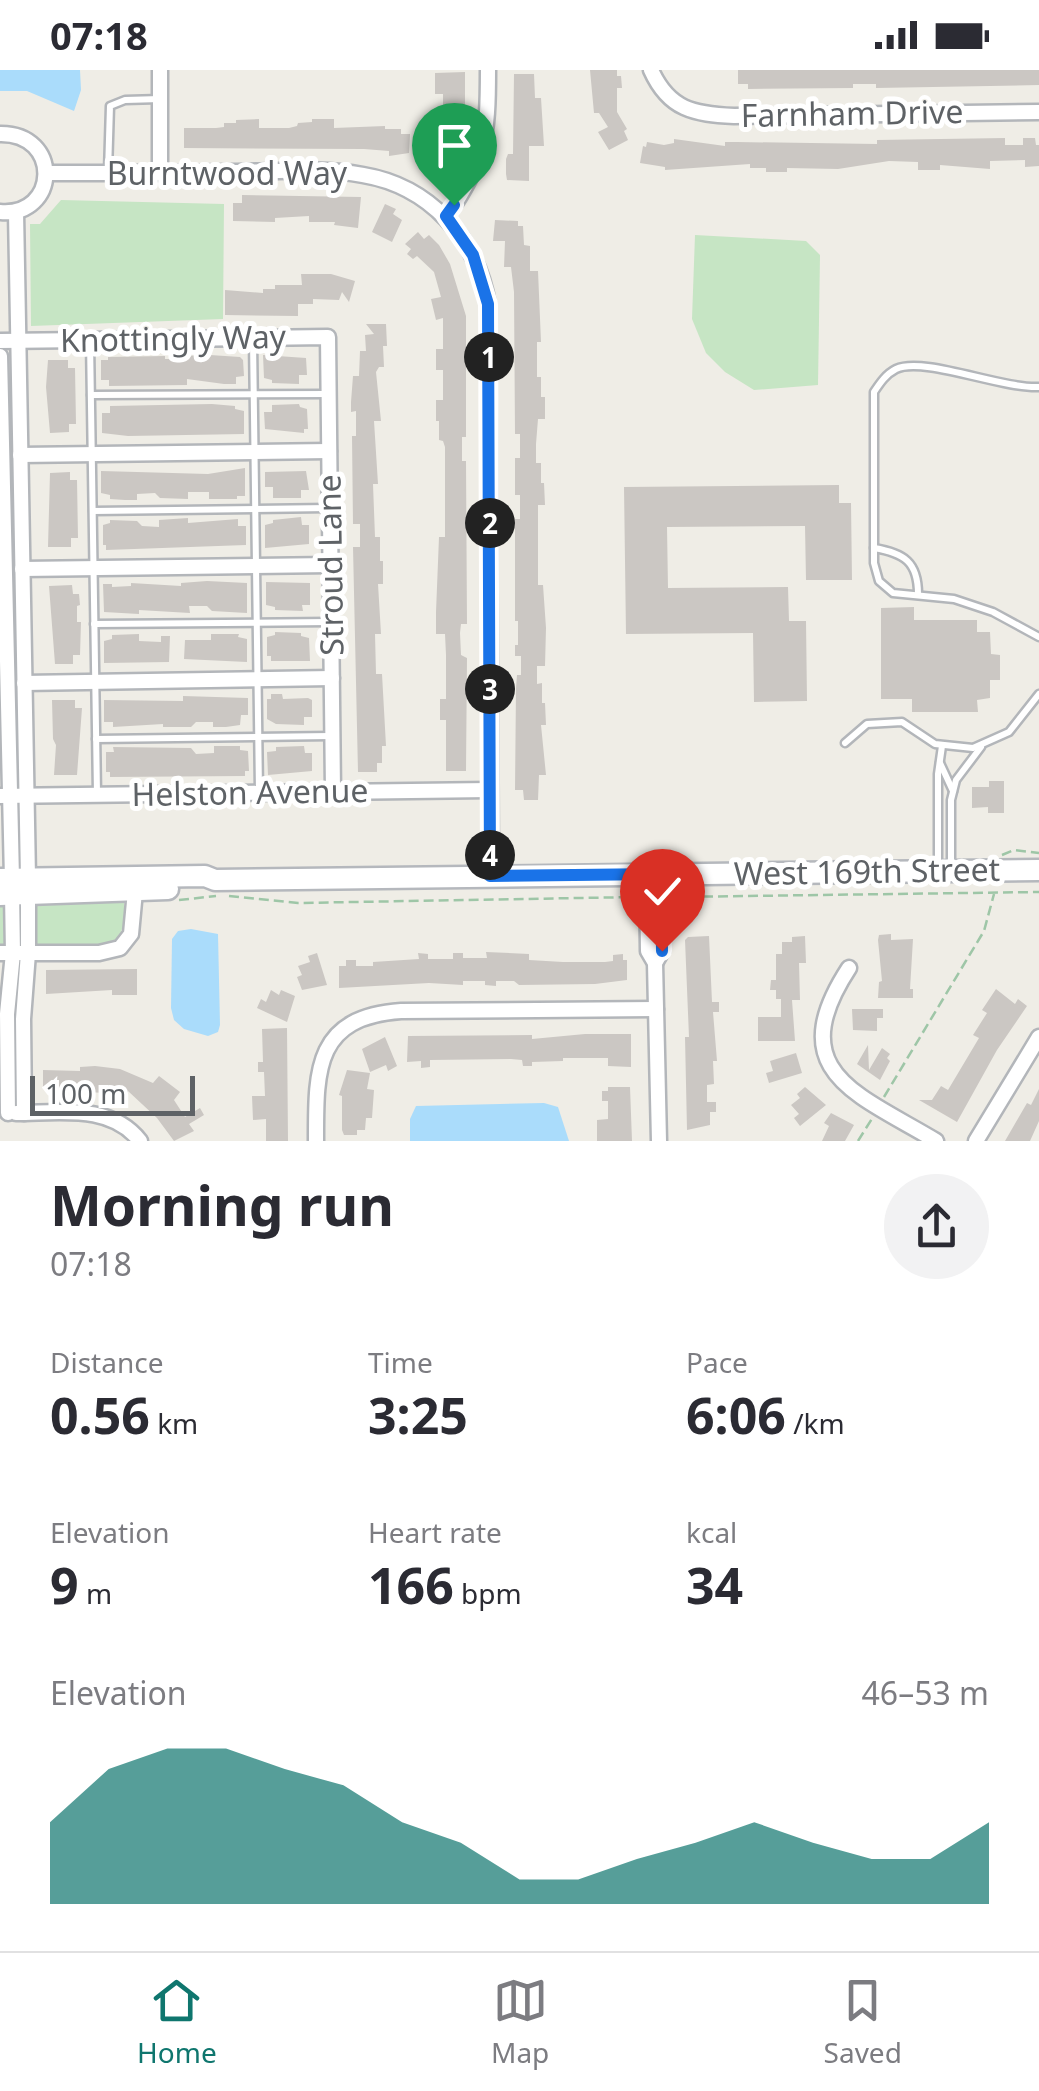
<!DOCTYPE html>
<meta charset="utf-8">
<style>
:root{--surface:#fff;--page:#f2f2f3;--text:#2b2b33;--muted:#7c7c81;--line:#e1e1e2;--accent:#0f766e}
body{margin:0;font-family:"Noto Sans",sans-serif;background:var(--page);color:var(--text);height:100vh;display:flex;flex-direction:column;font-size:38px;white-space:nowrap}
*{box-sizing:border-box;margin:0}
p{font-size:32px;color:var(--muted)}
.icon{flex:none;width:55px;height:55px;fill:none;stroke:currentColor;stroke-width:2;stroke-linecap:round;stroke-linejoin:round}
.map{position:relative;height:1071px;overflow:hidden}
.panel{display:flex;flex-direction:column;background:var(--surface);flex:1}
.panel>*{flex:none}
.scale{position:absolute;left:30px;bottom:25px;width:165px;box-sizing:border-box;padding-left:10px;border:5px solid #5e6266;border-top:0;font-size:28px;line-height:35px;white-space:nowrap;color:#5e6266;-webkit-text-stroke:8px #fff;paint-order:stroke}
.pin{position:absolute;display:grid;place-items:center;width:85px;height:85px;color:#fff;margin:-102px -42px;border-radius:50% 50% 50% 0;rotate:-45deg;box-shadow:0 0 10px #0007}
.pin .icon{rotate:45deg}
.km{position:absolute;width:50px;height:50px;margin:-25px;border-radius:50%;background:#222;color:#fff;font-size:28px;line-height:50px;text-align:center}
.round{display:grid;place-items:center;flex:none;width:105px;height:105px;border-radius:52px;background:var(--page)}
.head{display:flex;align-items:center;justify-content:space-between;height:170px;padding:0 50px}
h1{font-size:55px;font-weight:700;line-height:75px}
.figures{display:grid;grid-template-columns:repeat(3,1fr);gap:15px;height:170px;padding:10px 50px}
.figures div{display:grid;align-content:center}
.figures b{font-size:50px;font-weight:700}
.figures small{font-size:28px;font-weight:400}
.figures p{font-size:28px}
.chart{height:280px;padding:20px 50px}
.chart p{display:flex;justify-content:space-between}
.chart svg{width:100%;height:180px;margin-top:10px;fill:var(--accent);opacity:.7}
.status{display:flex;justify-content:space-between;align-items:center;height:70px;padding:0 50px;background:var(--surface);direction:ltr}
.status svg{height:28px;fill:currentColor}
.dock{display:flex;justify-content:space-around;align-items:center;height:140px;border-top:2px solid var(--line);background:var(--surface);font-size:28px;color:var(--muted)}
.dock a{display:grid;justify-items:center;gap:5px}
.dock .on{color:var(--accent)}
.map>svg:first-child{display:block}
</style>
<div class="status"><b>07:18</b><svg viewBox="0 0 49 12"><path d="M0 12V9h3v3zM5 12V6h3v6zM10 12V3h3v9zM15 12V0h3v12zM26 1h20v11H26zM47 4h2v5h-2z"/></svg></div>
<div class="map">
<svg width="1039" height="1071" viewBox="0 0 1039 1071">
<rect width="100%" height="100%" fill="#efede6"/>
<!-- green -->
<g fill="#c6e5c4">
<path d="M61,130L224,134L223,249L31,256L30,154H40Z"/>
<path d="M695,165L806,171L820,185L818,315L754,320L725,302L706,283L692,249Z"/>
<path d="M0,829H124V854L118,869L91,877L0,878Z"/>
</g>
<!-- water -->
<g fill="#aadcfb">
<path d="M0,0H80L81,20L74,41L27,21H0Z"/>
<path d="M191,859L218,864L220,955L218,962L208,966L184,959L174,950L171,938L172,869L178,861Z"/>
<path d="M544,1033L558,1037L569,1071H410V1049L416,1036Z"/>
</g>
<!-- building -->
<g fill="#cbc7c3">
<path d="M590,0H617V6H621L622,18H617V42L627,59L624,61L628,70L609,80L598,62L608,57L599,43H594Z"/>
<path d="M738,0H1039V15L876,18V14H853V18L748,19V14H738Z"/>
<path d="M465,2V40L464,49H460V75H451L448,103H429L430,53H443V24H435V3Z"/>
<path d="M514,4H534L535,28H541L544,76H529V111L507,110L506,104V89L508,84H513Z"/>
<path d="M259,49V58H289L297,56L298,53L312,52V49H334V58L385,56V59H401V64H410L409,83L389,86V81L364,79L184,78V58H216L224,57V53H236V50Z"/>
<path d="M1005,68V75H1023V68H1035L1036,75H1039V96L1025,97V90L990,91V99L940,95V100H918V92L889,91L838,99L787,98V102H766V98H750V94L665,100V97L640,93L643,76L646,77L647,72L664,75L674,73V69L725,76V72H737L877,74V70Z"/>
<path d="M242,125L361,127L358,158L334,155L335,152H309V146L275,148V152L233,151V133H242Z"/>
<path d="M385,134L396,139L393,144L402,150L392,172L372,162Z"/>
<path d="M495,150L518,151V156H523L524,175L530,176V201H538L541,272H537V307H541V327H545V349H538L536,374V393H541V413H544L545,435H538V515H543L546,558L545,596H537V614L542,613V633H545L546,655H541L546,705H539L538,730H524L523,720H515L516,618L517,605H521V586H515V575H518V551H515V449H520V425H515V388H520V364H515L514,222L511,197H504L505,171H493Z"/>
<path d="M418,162L424,169L429,165L439,175L450,194L466,246V367H462V391H466L467,554H461L460,563L461,585L467,588L466,701H446V650H440V629H446V585L445,564H436V542L439,467H445V377L443,371L439,370V351H436V330H443V300H436V279H443V248L436,250L431,229L441,227L434,202L417,186L413,189L407,184L411,179L405,174Z"/>
<path d="M301,204H331L355,211L349,232L342,222L339,230L313,229V234H298V246L225,245V220L263,223V219H275V215H302Z"/>
<path d="M366,254H386L387,276H383L384,297H379L376,302L381,351H374L378,414H373L375,467H380V491H383V514H378L381,564H375L376,604H382L386,676H382V693H377V702H358L353,477H360V454H353L352,366H356V341L351,342V332L353,306H359L360,281H366L365,265L374,264Z"/>
<path d="M210,285L240,287L243,290L244,306L236,307V314H224L187,309V315L109,316V310H101V290H108V287L165,286V289H182V286Z"/>
<path d="M263,285L306,288L307,305H299V314L272,313V310L264,308Z"/>
<path d="M48,290H68V298H75L76,354H69V362L50,363L46,317Z"/>
<path d="M212,334L235,336V339L244,341V364L128,366L102,363V343H110V336Z"/>
<path d="M299,334L300,337L307,339L308,359H304V363L265,359L264,342H272V335Z"/>
<path d="M245,398V426H237V429H209V422H188V429L160,428L155,423L137,424V430H125L110,429V425L101,423V401L208,404Z"/>
<path d="M306,401L309,420H301V428H273V417H265V402Z"/>
<path d="M70,402V410H77L78,468H71V477H48L50,403Z"/>
<path d="M839,415V433H851L852,510H806L805,456L667,457L668,518L788,517L789,551H806L807,631L754,632L753,563L626,564L624,417Z"/>
<path d="M301,447L302,455H309V474L265,478V455L273,453V450Z"/>
<path d="M188,448V453L238,449V456H246V475L106,480V475H103V455L110,453V450L137,451L142,456L159,457V450Z"/>
<path d="M207,511L247,513V543L212,541L207,536H189L190,543L139,540V544L104,542L103,514H112V517L131,516V513L181,516V513Z"/>
<path d="M266,512L310,513V535H302L303,541L275,540V537L266,535Z"/>
<path d="M72,515L73,524H79L80,535L77,536V552H81L80,585H73V594H55L49,516Z"/>
<path d="M914,537V550H977V562H990L991,584L1000,585V610H990V628L977,630L978,642H912V629H881V538Z"/>
<path d="M275,562L301,563V566L309,568L310,591H271V586H267V567L275,565Z"/>
<path d="M139,564V571L161,572V566H170L169,592L104,593V571L112,569V565Z"/>
<path d="M211,564H239L238,567L247,569V592L184,589L185,570H211Z"/>
<path d="M271,624H282L283,629L308,628L312,630V647H304V655L276,654L267,649V629H271Z"/>
<path d="M183,626L248,628V645H241L240,655L226,657H213V652H196L191,657H163V654L113,657V652H104V630L183,631Z"/>
<path d="M52,630H75V638H82L77,705H54L56,675L53,669Z"/>
<path d="M214,676H240V680L248,681L249,701H245V706L110,707V702H106V682H114L113,677L191,678L196,684L214,683Z"/>
<path d="M304,676L305,683H312V701L268,705L267,682L276,681V677Z"/>
<path d="M989,711H1004V743H988V737L972,738V717H989Z"/>
<path d="M891,864V870L913,869L910,919H913V928H878L879,912L882,911L878,870L879,865Z"/>
<path d="M709,866L712,932H719V942H713L717,991H713L714,1014L707,1015V1032H716V1042H710V1055L687,1060L685,967H689L685,870L688,867Z"/>
<path d="M805,866L806,893H799L800,930H792L795,971H758V947H781V929H776V920H770L771,910H776V884H782V872H792V867Z"/>
<path d="M486,882L529,884V890L563,892H605L613,891V885L623,884V890H627V910L595,914L519,915L514,911H496V916L485,915V911H463V915L429,913L339,918V896H346V890H356V896H373V892L419,889L418,883L428,884V889H453V883H463V888H487Z"/>
<path d="M317,883L327,915L302,920L297,907L302,905L298,896L310,892L308,886Z"/>
<path d="M137,899V925H112V920L46,924V900Z"/>
<path d="M996,919L1015,934L1018,929L1027,936L997,980L957,1052L919,1030H932L941,1016L948,1020L979,968L973,965L987,943L982,940Z"/>
<path d="M271,920L279,925L281,920L295,926L287,952L257,938L261,929L266,932Z"/>
<path d="M852,939H883V948H877V961L853,960Z"/>
<path d="M287,958L288,1071H266V1049L253,1050L252,1026H265L264,1002H258V992H263L262,959Z"/>
<path d="M585,964H631V997L608,996V988H563V991L532,992V996H523L522,990L511,989L430,990V997L421,998V991L407,992L408,966L532,965V969Z"/>
<path d="M385,967L397,996L388,1001L386,995L370,1002L362,979Z"/>
<path d="M868,975L869,1000L882,978L890,984L887,988L890,991L880,1010L857,994Z"/>
<path d="M796,983L802,1003L769,1013L766,1003L773,1001L770,991Z"/>
<path d="M95,996L120,999L153,1013L159,1006L180,1022L174,1030L185,1047L200,1038L204,1045L189,1054L194,1061L174,1071L157,1048L128,1021L125,1026L104,1018V1023L43,1019V1000L80,1001V997Z"/>
<path d="M347,1000L370,1003L367,1019L374,1020L372,1048H366L365,1060H357V1065H344L342,1060V1026L339,1025Z"/>
<path d="M608,1017H630L632,1071H597V1050L608,1049V1031H602V1021H608Z"/>
<path d="M805,1017L826,1035L800,1056L794,1048L799,1044L791,1035L800,1028L797,1024Z"/>
<path d="M1039,1019V1051L1030,1071H1005L1027,1033L1031,1035Z"/>
<path d="M831,1043L854,1055L845,1071H822L829,1056L824,1053Z"/>
</g>
<g fill="none" stroke-linecap="round" stroke-linejoin="round">
<!-- lane casing -->
<g stroke="#b3b6ba" stroke-width="11">
<g id="lane">
<path d="M108,102L110,36L125,30L160,29"/>
<path d="M253,270L259,722"/>
<path d="M90,271L97,724"/>
<path d="M1039,317C1002,319 923,286 896,299C886,304 880,313 874,322V493L879,511L893,523L954,529L993,542L1039,567"/>
<path d="M91,325L329,324"/>
<path d="M93,441L329,438"/>
<path d="M874,478C904,483 918,492 918,524"/>
<path d="M94,554L330,552"/>
<path d="M96,669L331,666"/>
<path d="M845,673L867,654L902,652L935,674L973,678L1009,662L1039,624"/>
<path d="M940,693L953,721"/>
<path d="M951,795V730L956,710L981,677"/>
<path d="M938,800V704L942,676"/>
</g>
</g>
<!-- street casing -->
<g stroke="#b3b6ba" stroke-width="19">
<g id="street">
<path d="M651,0C669,40 694,44 734,46L1039,42"/>
<path d="M0,64C62,63 59,147 0,142"/>
<path d="M46,103C108,103 170,103 231,102C274,102 320,97 363,105C429,116 477,168 488,234L491,806"/>
<path d="M160,103V0"/>
<path d="M16,142L28,808"/>
<path d="M446,147C485,91 488,67 488,0"/>
<path d="M0,271L328,267L333,722"/>
<path d="M0,286L12,809"/>
<path d="M20,385L329,381"/>
<path d="M22,499L331,495"/>
<path d="M24,613L332,608"/>
<path d="M0,726L490,720"/>
<path d="M647,805L648,881L655,893L659,1071"/>
<path d="M0,883H99L120,878L131,864L135,821"/>
<path d="M655,893L662,881L661,804"/>
<path d="M849,898C781,1002 858,1024 936,1071"/>
<path d="M8,1043L7,944L13,883L12,824"/>
<path d="M16,1043C58,1043 111,1033 140,1071"/>
<path d="M24,1043L23,949L28,883V824"/>
<path d="M316,1071C316,1001 314,947 401,941L656,939"/>
<path d="M976,1071L1039,967"/>
</g>
</g>
<!-- secondary casing -->
<g stroke="#b5b8bd" stroke-width="25">
<g id="secondary">
<path d="M0,809L205,806L215,810L1039,800"/>
<path d="M0,825L168,819"/>
</g>
</g>
<!-- path -->
<g stroke="#9ec6a7" stroke-width="2.5" stroke-dasharray="10 5" stroke-linecap="butt">
<path d="M502,780L514,791"/>
<path d="M1002,785L1014,780L1039,783"/>
<path d="M468,790L479,779"/>
<path d="M229,826L298,833L635,827"/>
<path d="M673,827L1039,822"/>
<path d="M179,830L216,826"/>
<path d="M884,1027L984,861L994,824"/>
<path d="M858,1071L873,1047"/>
</g>
<!-- lane -->
<use href="#lane" stroke="#fff" stroke-width="6"/>
<!-- street -->
<use href="#street" stroke="#fff" stroke-width="14"/>
<!-- secondary -->
<use href="#secondary" stroke="#fff" stroke-width="20"/>
</g>
<g fill="none" stroke-linecap="round" stroke-linejoin="round">
<!-- route casing -->
<g stroke="#fff" stroke-width="20">
<path id="route" d="M454,135L446,146L473,185L488,234L490,806L661,804L662,881"/>
</g>
<!-- route -->
<use href="#route" stroke="#1a73e8" stroke-width="12"/>
</g>
<g text-anchor="middle" stroke-width="10" stroke-linejoin="round" paint-order="stroke">
<!-- street labels -->
<g font-size="32" fill="#5e6266" stroke="#fff">
<text transform="translate(852 44) rotate(-1)" y="11">Farnham Drive</text>
<text x="227" y="115">Burntwood Way</text>
<text transform="translate(173 269) rotate(-1)" y="11">Knottingly Way</text>
<text transform="translate(331 495) rotate(-91)" y="11">Stroud Lane</text>
<text transform="translate(250 723) rotate(-1)" y="11">Helston Avenue</text>
<text transform="translate(867 802) rotate(-1)" y="11">West 169th Street</text>
</g>
</g>
</svg>
<div class="scale">100 m</div>
<div class="pin" style="left:454px;top:135px;background:#1e9e55"><svg class="icon" aria-label="arrive" viewBox="0 0 24 24"><path d="M6 21V4h12l-3 4 3 4H6"/></svg></div>
<div class="pin" style="left:662px;top:881px;background:#d93025"><svg class="icon" aria-label="check" viewBox="0 0 24 24"><path d="M5 12l5 5 9-10"/></svg></div>
<b class="km" style="left:489px;top:287px">1</b>
<b class="km" style="left:490px;top:453px">2</b>
<b class="km" style="left:490px;top:619px">3</b>
<b class="km" style="left:490px;top:785px">4</b>
</div>
<section class="panel">
<div class="head"><div><h1>Morning run</h1><p>07:18</p></div><a class="round"><svg class="icon" aria-label="share" viewBox="0 0 24 24"><path d="M12 15V3M7 8l5-5 5 5M5 13v7h14v-7"/></svg></a></div>
<div class="figures">
<div><p>Distance</p><b>0.56<small> km</small></b></div>
<div><p>Time</p><b>3:25</b></div>
<div><p>Pace</p><b>6:06<small> /km</small></b></div>
</div>
<div class="figures">
<div><p>Elevation</p><b>9<small> m</small></b></div>
<div><p>Heart rate</p><b>166<small> bpm</small></b></div>
<div><p>kcal</p><b>34</b></div>
</div>
<div class="chart"><p><span>Elevation</span>46–53 m</p>
<svg viewBox="0 0 160 44" preserveAspectRatio="none"><path d="M0 44V24L10 11L20 6L30 6L40 11L50 15L60 24L70 29L80 38L90 38L100 33L110 29L120 24L130 29L140 33L150 33L160 24V44z"/></svg>
</div>
</section>
<nav class="dock">
<a class="on"><svg class="icon" aria-label="home" viewBox="0 0 24 24"><path d="M3 11l9-7 9 7M6 9v11h12V9"/></svg>Home</a>
<a><svg class="icon" aria-label="map" viewBox="0 0 24 24"><path d="M3 6l6-2 6 2 6-2v14l-6 2-6-2-6 2zM9 4v14M15 6v14"/></svg>Map</a>
<a><svg class="icon" aria-label="saved" viewBox="0 0 24 24"><path d="M7 4h10v16l-5-4-5 4z"/></svg>Saved</a>
</nav>
